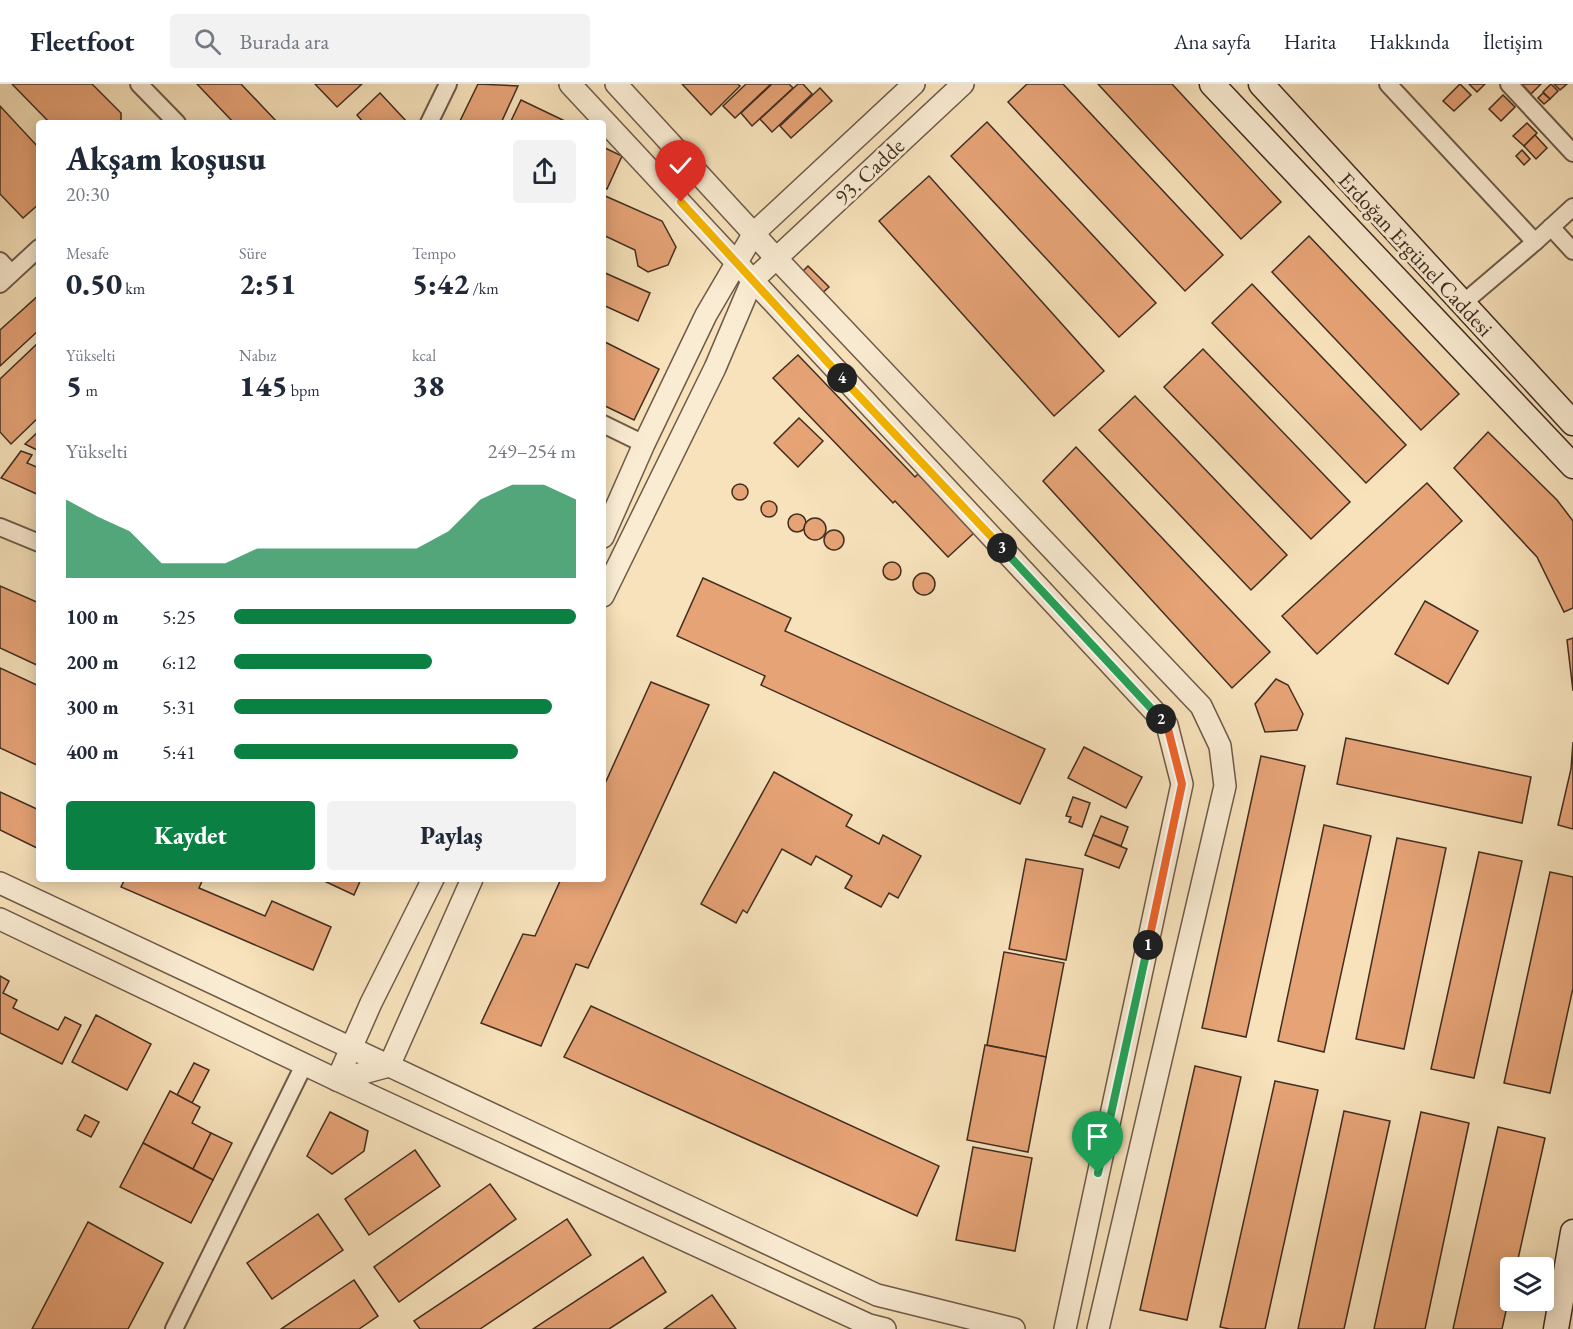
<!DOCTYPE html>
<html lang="tr">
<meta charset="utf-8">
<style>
:root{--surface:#fff;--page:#f2f2f3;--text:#1f2937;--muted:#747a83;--line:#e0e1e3;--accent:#0b8043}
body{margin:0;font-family:"EB Garamond",serif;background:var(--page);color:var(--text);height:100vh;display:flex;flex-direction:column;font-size:22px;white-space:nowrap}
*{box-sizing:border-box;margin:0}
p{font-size:20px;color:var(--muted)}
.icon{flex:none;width:33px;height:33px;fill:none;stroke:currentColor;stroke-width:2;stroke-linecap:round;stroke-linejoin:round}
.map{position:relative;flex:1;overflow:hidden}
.panel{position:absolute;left:36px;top:36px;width:570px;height:762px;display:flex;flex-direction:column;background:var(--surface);border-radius:6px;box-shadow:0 3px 15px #0003}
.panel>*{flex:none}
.controls{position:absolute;left:1500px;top:1173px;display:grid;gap:12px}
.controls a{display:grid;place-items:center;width:54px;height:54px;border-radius:6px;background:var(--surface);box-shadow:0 3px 15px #0003;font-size:30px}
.pin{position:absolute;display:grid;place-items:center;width:51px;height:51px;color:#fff;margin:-62px -26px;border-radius:50% 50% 50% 0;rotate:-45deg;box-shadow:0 0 6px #0007}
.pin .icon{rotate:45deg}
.km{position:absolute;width:30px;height:30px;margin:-15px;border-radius:50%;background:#222;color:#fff;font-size:16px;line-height:30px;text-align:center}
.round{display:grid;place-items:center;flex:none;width:63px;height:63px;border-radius:6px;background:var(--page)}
.summary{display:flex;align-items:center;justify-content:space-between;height:102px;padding:0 30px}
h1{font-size:33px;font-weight:800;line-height:45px}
.stats{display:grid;grid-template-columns:repeat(3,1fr);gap:9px;height:102px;padding:6px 30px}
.stats div{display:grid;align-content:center}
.stats b{font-size:30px;font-weight:800}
.stats small{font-size:16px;font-weight:400}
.stats p{font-size:16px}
.chart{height:168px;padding:12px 30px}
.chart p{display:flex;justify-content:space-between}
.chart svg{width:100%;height:108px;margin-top:6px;fill:var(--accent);opacity:.7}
.primary-button{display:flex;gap:12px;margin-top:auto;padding:12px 30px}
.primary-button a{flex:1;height:69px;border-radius:6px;background:var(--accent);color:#fff;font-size:24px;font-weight:800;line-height:69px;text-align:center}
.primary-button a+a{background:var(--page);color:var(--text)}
ul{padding:0 30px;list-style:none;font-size:20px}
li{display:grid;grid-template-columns:96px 72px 1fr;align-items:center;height:45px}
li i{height:15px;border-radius:8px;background:var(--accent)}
header{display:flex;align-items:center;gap:36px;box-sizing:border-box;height:84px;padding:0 30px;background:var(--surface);border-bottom:2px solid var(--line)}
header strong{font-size:28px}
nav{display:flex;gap:33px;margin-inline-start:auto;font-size:21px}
.search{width:420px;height:54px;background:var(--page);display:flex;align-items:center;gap:15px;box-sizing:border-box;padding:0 21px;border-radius:6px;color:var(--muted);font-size:22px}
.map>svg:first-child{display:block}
</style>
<header>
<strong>Fleetfoot</strong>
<div class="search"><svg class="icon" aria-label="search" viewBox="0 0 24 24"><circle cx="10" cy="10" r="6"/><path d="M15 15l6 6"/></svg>Burada ara</div>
<nav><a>Ana sayfa</a><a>Harita</a><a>Hakkında</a><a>İletişim</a></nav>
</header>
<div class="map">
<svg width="1573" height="1245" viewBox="0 0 1573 1245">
<rect width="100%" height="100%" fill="#f7e2bb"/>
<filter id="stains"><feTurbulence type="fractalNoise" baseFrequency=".00333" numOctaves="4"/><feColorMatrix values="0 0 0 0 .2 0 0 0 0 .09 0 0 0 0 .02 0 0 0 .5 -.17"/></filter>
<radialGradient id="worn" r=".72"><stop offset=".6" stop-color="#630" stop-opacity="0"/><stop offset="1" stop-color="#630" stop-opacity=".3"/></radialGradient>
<!-- building -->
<g fill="#e6a376" stroke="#412d21" stroke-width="1.5">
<path d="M12,0H92L121,29V39H50Z"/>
<path d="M197,0H241L278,39H234Z"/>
<path d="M315,0H362L337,23Z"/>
<path d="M478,0L518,2L501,39H459Z"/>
<path d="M682,0H738L740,2L711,31Z"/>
<path d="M746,0H771L735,34L723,22Z"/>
<path d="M772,0H789L793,4L752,42L741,29Z"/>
<path d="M798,0H803L812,10L772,48L760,35Z"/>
<path d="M1027,0H1063L1223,171L1185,207L1008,18Z"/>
<path d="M1098,0H1172L1281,118L1241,155Z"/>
<path d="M1460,0L1471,11L1454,27L1443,17Z"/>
<path d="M1469,0H1485L1477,8Z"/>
<path d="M1522,0H1541L1531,10Z"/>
<path d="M1551,0L1558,7L1550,15L1543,8Z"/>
<path d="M1554,0H1567L1560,6Z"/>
<path d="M820,4L832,17L791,54L780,42Z"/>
<path d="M380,9L408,39H364L357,31Z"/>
<path d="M1543,9L1550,15L1544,20L1538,14Z"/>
<path d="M1503,11L1515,23L1501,37L1489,25Z"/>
<path d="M521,16L569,39H510Z"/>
<path d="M0,22L39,64V120L23,134L0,110Z"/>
<path d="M987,38L1156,219L1119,253L951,72Z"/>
<path d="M1527,39L1537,49L1524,62L1513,52Z"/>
<path d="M1535,51L1547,64L1536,75L1524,62Z"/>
<path d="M603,63L622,72L607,105L603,103Z"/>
<path d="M1522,66L1530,75L1524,81L1516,72Z"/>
<path d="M929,92L1104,287L1054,332L879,137Z"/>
<path d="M603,111L662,137L676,163L668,181L648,188L638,182L635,166L603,151Z"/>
<path d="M1309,152L1459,310L1421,346L1272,188Z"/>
<path d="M808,182L829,203L818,213L798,192Z"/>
<path d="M603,188L650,209L638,237L603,221Z"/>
<path d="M1252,200L1406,361L1366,399L1212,239Z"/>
<path d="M39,211V246L0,282V246Z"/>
<path d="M603,257L659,285L634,336L603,321Z"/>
<path d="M39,258V333L11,360L0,348V295Z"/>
<path d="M1203,265L1350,418L1311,455L1164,303Z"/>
<path d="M798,271L915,393L918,390L974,449L948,473L895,417L893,419L773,294Z"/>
<path d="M1135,312L1287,471L1251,506L1099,346Z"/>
<path d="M799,334L823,357L798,383L774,359Z"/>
<path d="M39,347V367L25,360Z"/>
<path d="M1488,348L1557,416L1573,437V524L1564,528L1537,473L1454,384Z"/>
<path d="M1076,363L1270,568L1232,604L1043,397Z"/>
<path d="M21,367L32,371L27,379L39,384V411L1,394Z"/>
<path d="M1427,399L1462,437L1317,570L1282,532Z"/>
<circle cx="740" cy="408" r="8"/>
<circle cx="769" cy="425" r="8"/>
<circle cx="797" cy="439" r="9"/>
<circle cx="815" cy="445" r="11"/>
<circle cx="834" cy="456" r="10"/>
<circle cx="892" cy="487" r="9"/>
<circle cx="924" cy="500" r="11"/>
<path d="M703,494L791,534L785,547L1045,665L1020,720L761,601L765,592L677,552Z"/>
<path d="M0,502L39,519V582L0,564Z"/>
<path d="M1425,517L1478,547L1448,600L1395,570Z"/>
<path d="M1573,554V607L1567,556Z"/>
<path d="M0,584L39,602V682L0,664Z"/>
<path d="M1276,595L1288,601L1303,630L1297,646L1265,648L1255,620Z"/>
<path d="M651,598L709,621L588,884L576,880L541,962L481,939L523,850L535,852L561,795H603V704Z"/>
<path d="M1346,654L1531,693L1522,739L1337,700Z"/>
<path d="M1573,658V745L1558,741L1571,685Z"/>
<path d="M1084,663L1142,693L1126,724L1068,694Z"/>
<path d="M1261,672L1305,682L1246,953L1202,944Z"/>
<path d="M774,688L852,731L846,742L879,760L883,751L921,772L898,814L889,809L881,823L845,804L852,792L816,772L811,781L782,765L747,829L743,826L736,839L701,820Z"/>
<path d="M0,708L39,726V765L0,746Z"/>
<path d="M1073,713L1090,719L1082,743L1069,738L1071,733L1066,732Z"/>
<path d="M1101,732L1128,743L1121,762L1093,751Z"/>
<path d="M1324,741L1371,752L1324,968L1278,957Z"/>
<path d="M1093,751L1127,765L1119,784L1085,771Z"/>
<path d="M1397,754L1446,764L1404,965L1356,955Z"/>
<path d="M1479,768L1522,777L1474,994L1431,985Z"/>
<path d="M1026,775L1083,785L1066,876L1009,865Z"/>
<path d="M1550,788L1573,793V904L1550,1009L1504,999Z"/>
<path d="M125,795H203L199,804L265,832L272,817L331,843L313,886L121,803Z"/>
<path d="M320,795H361L354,811Z"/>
<path d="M1004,868L1064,879L1046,973L987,961Z"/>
<path d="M0,892L9,897L3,909L17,916L13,924L58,946L65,933L81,941L62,980L0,949Z"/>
<path d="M591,922L939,1082L917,1132L564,973Z"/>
<path d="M96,931L151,960L127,1006L72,978Z"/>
<path d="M985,961L1046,973L1028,1068L967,1056Z"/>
<path d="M194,979L209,986L192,1019L177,1011Z"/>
<path d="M1195,982L1241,993L1187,1236L1140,1226Z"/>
<path d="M1275,997L1318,1006L1265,1245H1230L1220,1243Z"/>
<path d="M170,1007L200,1023L192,1039L211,1049L193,1085L143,1059Z"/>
<path d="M1344,1027L1390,1037L1344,1245H1298Z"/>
<path d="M330,1028L368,1047L364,1067L332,1090L307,1072Z"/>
<path d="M1421,1028L1469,1039L1425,1245H1374Z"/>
<path d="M85,1031L99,1038L91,1053L77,1046Z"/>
<path d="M1498,1043L1545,1054L1516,1184H1510V1209L1502,1245H1453Z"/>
<path d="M211,1049L232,1059L213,1096L193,1085Z"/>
<path d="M143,1059L213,1096L191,1139L120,1103Z"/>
<path d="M973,1063L1032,1074L1015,1167L956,1156Z"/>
<path d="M415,1066L440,1102L369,1151L345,1115Z"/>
<path d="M490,1100L516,1135L399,1218L374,1183Z"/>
<path d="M318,1130L343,1166L272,1215L247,1179Z"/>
<path d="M567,1135L591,1171L480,1245H420L414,1237Z"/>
<path d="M88,1138L163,1179L128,1245H32Z"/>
<path d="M643,1173L666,1208L609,1245H533Z"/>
<path d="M354,1196L378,1232L359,1245H281Z"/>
<path d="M712,1211L736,1245H664Z"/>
</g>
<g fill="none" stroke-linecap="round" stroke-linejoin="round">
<!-- minor casing -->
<g stroke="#6e5a48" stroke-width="20">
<g id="minor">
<path d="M139,0L177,39"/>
<path d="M1388,0L1535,158L1573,123"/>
<path d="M1509,0L1573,69"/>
<path d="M429,39L448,0"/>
<path d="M1551,143L1573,167"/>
<path d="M0,177L11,189"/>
<path d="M0,200L39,164"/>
<path d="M1462,220L1535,158"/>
<path d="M603,340L644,360"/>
<path d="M0,443L39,459"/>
<path d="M174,1245L304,981"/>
</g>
</g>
<!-- tertiary casing -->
<g stroke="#6e5a48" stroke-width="24">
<g id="tertiary">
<path d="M570,0L1167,641L1182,700L1065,1245"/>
<path d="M616,0L776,174L1201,622L1220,662L1225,702L1098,1245"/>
<path d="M603,453L644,360L706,231L754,149L914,0"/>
<path d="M603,512L715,284L752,197L963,0"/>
<path d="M0,799L877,1211L1014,1245"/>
<path d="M0,835L337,996L869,1241L885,1245"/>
<path d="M337,996L389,982L472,795"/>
<path d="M337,996L371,919L433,795"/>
</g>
</g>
<!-- secondary casing -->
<g stroke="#412d21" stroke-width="27">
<g id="secondary">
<path d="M1212,0L1573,382"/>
<path d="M1261,0L1573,339"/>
<path d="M1556,1245L1573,1148"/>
</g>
</g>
<!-- minor -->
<use href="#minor" stroke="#faecd3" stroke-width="16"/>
<!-- tertiary -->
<use href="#tertiary" stroke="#faecd3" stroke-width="21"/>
<!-- secondary -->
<use href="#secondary" stroke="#faecd3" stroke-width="24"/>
</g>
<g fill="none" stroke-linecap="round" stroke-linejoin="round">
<!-- split-1 casing -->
<g stroke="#fff" stroke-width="12">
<path id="split-1" d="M1098,1089L1148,861"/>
</g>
<!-- split-2 casing -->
<g stroke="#fff" stroke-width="12">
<path id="split-2" d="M1148,861L1182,700L1167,641L1161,635"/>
</g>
<!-- split-3 casing -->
<g stroke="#fff" stroke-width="12">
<path id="split-3" d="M1002,464L1161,635"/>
</g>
<!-- split-4 casing -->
<g stroke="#fff" stroke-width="12">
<path id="split-4" d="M842,294L1002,464"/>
</g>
<!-- split-5 casing -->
<g stroke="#fff" stroke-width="12">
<path id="split-5" d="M681,118L842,294"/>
</g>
<!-- split-1 -->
<use href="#split-1" stroke="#22a559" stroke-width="8"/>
<!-- split-2 -->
<use href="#split-2" stroke="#f0652b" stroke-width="8"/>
<!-- split-3 -->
<use href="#split-3" stroke="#22a559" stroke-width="8"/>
<!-- split-4 -->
<use href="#split-4" stroke="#f5b400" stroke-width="8"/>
<!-- split-5 -->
<use href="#split-5" stroke="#f5b400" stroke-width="8"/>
</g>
<g text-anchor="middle" stroke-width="6" stroke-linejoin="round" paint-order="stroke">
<!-- street labels -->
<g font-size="22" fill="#412d21" stroke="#faecd3">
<text transform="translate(869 87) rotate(-43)" y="8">93. Cadde</text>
<text transform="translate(1416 170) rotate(47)" y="8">Erdoğan Ergünel Caddesi</text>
</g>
</g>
<rect width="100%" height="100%" filter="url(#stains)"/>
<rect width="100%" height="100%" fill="url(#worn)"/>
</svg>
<div class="controls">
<a><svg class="icon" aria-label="layers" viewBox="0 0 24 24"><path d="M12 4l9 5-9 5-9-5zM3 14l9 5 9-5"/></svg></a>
</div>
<div class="pin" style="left:1098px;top:1089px;background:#1e9e55"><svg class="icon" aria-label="arrive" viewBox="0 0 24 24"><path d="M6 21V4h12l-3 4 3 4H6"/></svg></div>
<div class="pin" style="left:681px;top:118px;background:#d93025"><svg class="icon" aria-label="check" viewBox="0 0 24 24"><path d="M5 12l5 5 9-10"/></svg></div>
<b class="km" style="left:1148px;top:861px">1</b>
<b class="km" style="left:1161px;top:635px">2</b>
<b class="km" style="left:1002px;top:464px">3</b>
<b class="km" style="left:842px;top:294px">4</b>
<section class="panel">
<div class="summary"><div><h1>Akşam koşusu</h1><p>20:30</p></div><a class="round"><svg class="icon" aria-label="share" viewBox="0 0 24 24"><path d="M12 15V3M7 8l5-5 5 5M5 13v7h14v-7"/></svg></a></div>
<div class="stats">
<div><p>Mesafe</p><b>0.50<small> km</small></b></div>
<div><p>Süre</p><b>2:51</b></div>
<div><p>Tempo</p><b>5:42<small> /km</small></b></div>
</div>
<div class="stats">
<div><p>Yükselti</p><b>5<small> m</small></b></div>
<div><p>Nabız</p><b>145<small> bpm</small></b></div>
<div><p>kcal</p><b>38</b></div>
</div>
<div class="chart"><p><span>Yükselti</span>249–254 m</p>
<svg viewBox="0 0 160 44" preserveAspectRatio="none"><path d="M0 44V12L10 19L20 25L30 38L40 38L50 38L60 32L70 32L80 32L90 32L100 32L110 32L120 25L130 12L140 6L150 6L160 12V44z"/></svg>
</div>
<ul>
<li><b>100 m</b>5:25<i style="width:100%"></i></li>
<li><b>200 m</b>6:12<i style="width:58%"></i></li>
<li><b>300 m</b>5:31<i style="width:93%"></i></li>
<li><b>400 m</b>5:41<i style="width:83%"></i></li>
</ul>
<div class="primary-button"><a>Kaydet</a><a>Paylaş</a></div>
</section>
</div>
